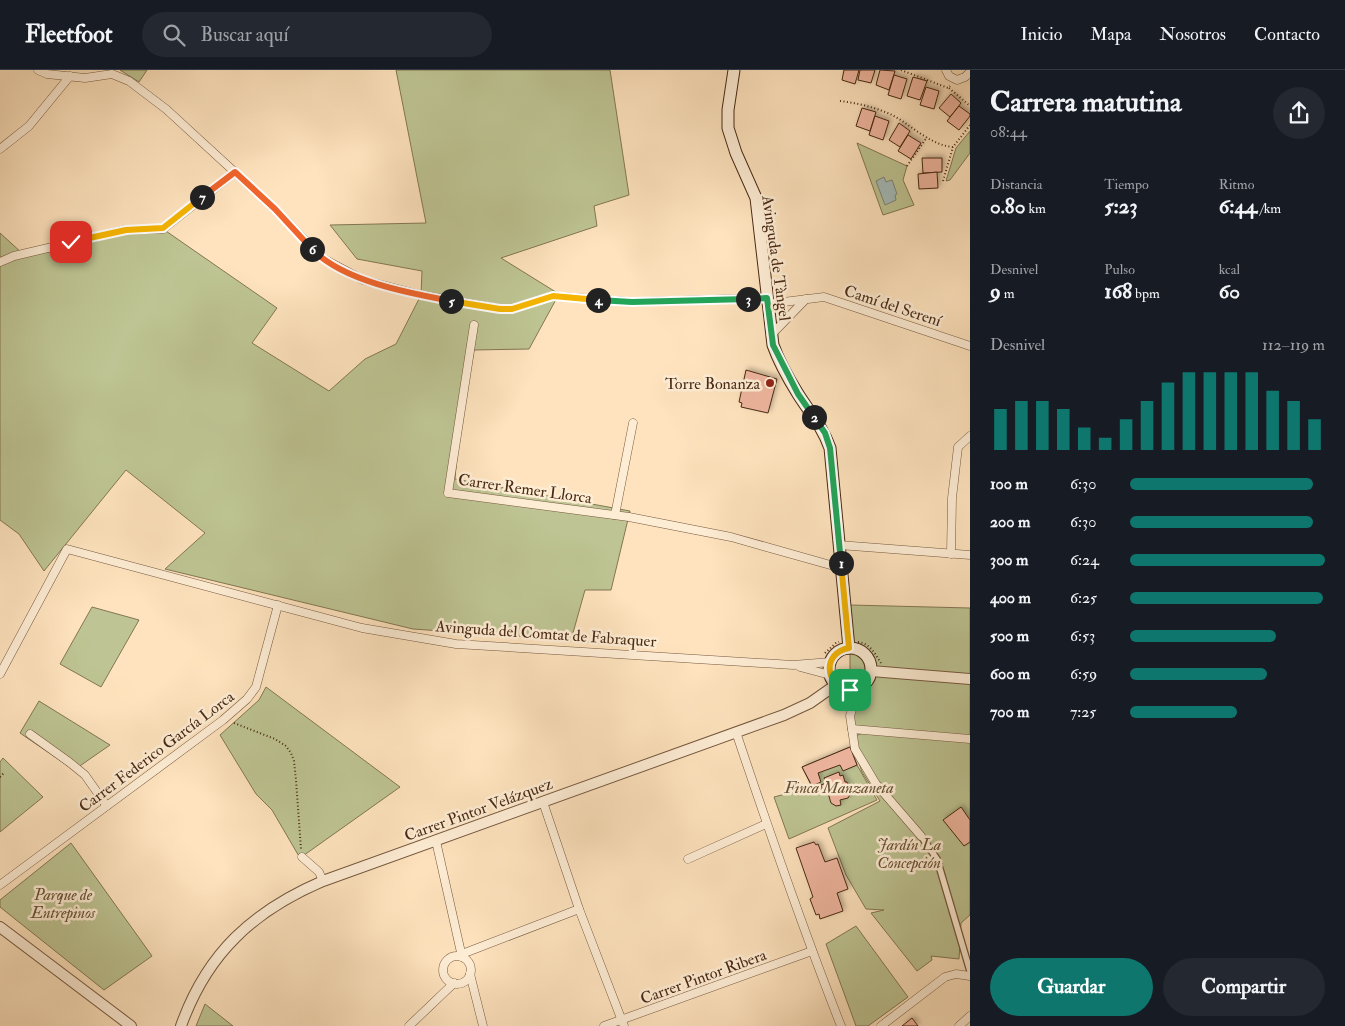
<!DOCTYPE html>
<html lang="es">
<meta charset="utf-8">
<style>
:root{--surface:#171b24;--page:#242831;--text:#f1f3f6;--muted:#9ea1a6;--line:#363941;--accent:#0f766e}
body{margin:0;font-family:"IM FELL Double Pica",serif;background:var(--page);color:var(--text);height:100vh;display:flex;flex-direction:column;font-size:19px;white-space:nowrap}
*{box-sizing:border-box;margin:0}
p{font-size:16px;color:var(--muted)}
.icon{flex:none;width:28px;height:28px;fill:none;stroke:currentColor;stroke-width:2;stroke-linecap:round;stroke-linejoin:round}
.map{position:relative;flex:1;overflow:hidden}
.panel{display:flex;flex-direction:column;background:var(--surface);width:375px}
.panel>*{flex:none}
.pin{position:absolute;display:grid;place-items:center;width:42px;height:42px;color:#fff;margin:-21px;border-radius:10px;box-shadow:0 2px 8px #0006}
.km{position:absolute;width:25px;height:25px;margin:-12px;border-radius:50%;background:#222;color:#fff;font-size:14px;line-height:25px;text-align:center}
.round{display:grid;place-items:center;flex:none;width:52px;height:52px;border-radius:26px;background:var(--page)}
.headline{display:flex;align-items:center;justify-content:space-between;height:85px;padding:0 20px}
h1{font-size:28px;font-weight:700;line-height:38px}
.stats{display:grid;grid-template-columns:repeat(3,1fr);gap:8px;height:85px;padding:5px 20px}
.stats div{display:grid;align-content:center}
.stats b{font-size:21px;font-weight:700}
.stats small{font-size:14px;font-weight:400}
.stats p{font-size:14px}
.chart{height:140px;padding:10px 20px}
.chart p{display:flex;justify-content:space-between}
.chart svg{width:100%;height:90px;margin-top:5px;stroke:var(--accent);stroke-width:6}
.primary-button{display:flex;gap:10px;margin-top:auto;padding:10px 20px}
.primary-button a{flex:1;height:58px;border-radius:30px;background:var(--accent);color:#fff;font-size:20px;font-weight:700;line-height:58px;text-align:center}
.primary-button a+a{background:var(--page);color:var(--text)}
ul{padding:0 20px;list-style:none;font-size:16px}
li{display:grid;grid-template-columns:80px 60px 1fr;align-items:center;height:38px}
li i{height:12px;border-radius:6px;background:var(--accent)}
header{display:flex;align-items:center;gap:30px;box-sizing:border-box;height:70px;padding:0 25px;background:var(--surface);border-bottom:1px solid var(--line)}
header strong{font-size:24px}
nav{display:flex;gap:28px;margin-inline-start:auto;font-size:18px}
.search{width:350px;height:45px;background:var(--page);display:flex;align-items:center;gap:12px;box-sizing:border-box;padding:0 18px;border-radius:28px;color:var(--muted);font-size:19px}
main{display:flex;flex:1;min-height:0}
.map>svg:first-child{display:block}
</style>
<header>
<strong>Fleetfoot</strong>
<div class="search"><svg class="icon" aria-label="search" viewBox="0 0 24 24"><circle cx="10" cy="10" r="6"/><path d="M15 15l6 6"/></svg>Buscar aquí</div>
<nav><a>Inicio</a><a>Mapa</a><a>Nosotros</a><a>Contacto</a></nav>
</header>
<main>
<div class="map">
<svg width="970" height="956" viewBox="0 0 970 956">
<defs>
<filter id="shadow"><feDropShadow dx="2.5" dy="-2.5" stdDeviation="2.5" flood-color="#0004"/></filter>
</defs>
<rect width="100%" height="100%" fill="#fee3be"/>
<filter id="stains"><feTurbulence type="fractalNoise" baseFrequency=".004" numOctaves="4"/><feColorMatrix values="0 0 0 0 .2 0 0 0 0 .09 0 0 0 0 .02 0 0 0 .5 -.17"/></filter>
<radialGradient id="worn" r=".72"><stop offset=".6" stop-color="#630" stop-opacity="0"/><stop offset="1" stop-color="#630" stop-opacity=".3"/></radialGradient>
<!-- green -->
<g fill="#bec493" stroke="#837653">
<path d="M120,0H147L139,12Z"/>
<path d="M396,0H610L629,125L594,136L597,156L501,188L559,224L529,279L474,280L459,359L455,409L630,441L611,520H585L571,570L413,559L165,499L205,463L126,400L44,501L19,464L0,450V163L23,184L125,160L163,159L277,238L252,273L329,321L365,289L396,274L421,225L422,201L357,189L330,155L426,153Z"/>
<path d="M970,61V83L950,110L946,111L956,78Z"/>
<path d="M857,73L907,96L903,110L914,135L883,145Z"/>
<path d="M850,535L970,538V845L961,853L959,889L931,886L932,890L917,901L871,843L884,840L866,839L846,805L828,758L880,731L862,702L850,668L868,661L852,659L850,646Z"/>
<path d="M92,537L139,550L101,617L60,594Z"/>
<path d="M266,617L400,717L300,788L272,740L256,724L220,665L259,630Z"/>
<path d="M39,631L110,675L74,700L20,663Z"/>
<path d="M850,677L857,695L877,730L789,769L774,727L812,717L802,697Z"/>
<path d="M3,688L43,727L0,762V692Z"/>
<path d="M71,773L152,886L104,920L0,837V830Z"/>
<path d="M856,856L908,927L868,956H856L826,874Z"/>
<path d="M205,934L233,956H196Z"/>
</g>
<!-- water -->
<path fill="#a3bcbb" stroke="#7f8178" d="M884,107L886,112L892,110L897,124L895,125L896,130L885,135L876,111Z"/>
<!-- building -->
<g fill="#eeb59e" stroke="#482913" filter="url(#shadow)">
<path d="M844,0H859L855,14L842,10Z"/>
<path d="M860,0H875L871,13L858,10Z"/>
<path d="M880,0L895,1L889,20L876,15Z"/>
<path d="M894,5L907,9L901,29L888,25Z"/>
<path d="M913,7L927,11L920,30L907,26Z"/>
<path d="M926,17L939,21L934,39L920,35Z"/>
<path d="M951,24L961,33L950,47L939,38Z"/>
<path d="M959,36L970,44V46L959,60L947,51Z"/>
<path d="M862,38L876,42L870,61L856,56Z"/>
<path d="M875,46L889,51L883,70L869,65Z"/>
<path d="M899,53L910,61L900,77L889,70Z"/>
<path d="M908,65L921,73L911,89L898,81Z"/>
<path d="M922,88H942V102L923,103Z"/>
<path d="M937,102L938,118L919,119L918,104Z"/>
<path d="M746,300L777,309L768,343L741,337L742,333L739,332Z"/>
<path d="M850,677L857,695L843,701L840,695L818,703L821,712L812,716L802,697Z"/>
<path d="M839,702L840,706L843,705L845,712H847L851,723L848,728L840,730L841,735L836,736L831,733L828,723L824,724L821,715L826,713L824,708Z"/>
<path d="M961,737L970,750V772L964,776L943,750Z"/>
<path d="M814,772L816,775L818,774L825,792L837,788L848,819L837,823L843,841L820,849L819,844L816,845L810,829L813,827L796,778Z"/>
<path d="M912,948L918,956H902Z"/>
</g>
<g fill="none" stroke-linecap="round" stroke-linejoin="round">
<!-- pedestrian casing -->
<g stroke="#76583e" stroke-width="8">
<path id="pedestrian" d="M921,766L937,789L970,901"/>
</g>
<!-- minor casing -->
<g stroke="#76583e" stroke-width="9">
<g id="minor">
<path d="M38,0L47,4L85,8L112,4L129,11L166,39L275,139L322,188L363,210L421,225L500,239H512L553,226L632,232L767,228"/>
<path d="M946,0L949,6L957,10L965,7L970,2"/>
<path d="M0,79L29,56L70,6"/>
<path d="M0,192L14,186L125,160L163,159L235,102"/>
<path d="M767,234L824,227L970,276"/>
<path d="M474,255L448,423L629,447L731,467L841,498"/>
<path d="M771,265L806,229"/>
<path d="M615,445L633,353"/>
<path d="M839,475L970,485"/>
<path d="M951,484L952,428L958,377L970,366"/>
<path d="M800,597L830,605"/>
<path d="M0,604L67,479L362,558L456,574L793,595L831,592"/>
<path d="M858,619L850,646L855,679L876,714L921,766"/>
<path d="M852,659L970,669"/>
<path d="M736,662C769,761 803,859 841,956"/>
<path d="M30,664L69,692L85,705L106,735"/>
<path d="M543,732L579,839L624,956"/>
<path d="M436,771L462,887"/>
<path d="M302,787L319,802L323,811"/>
<path d="M688,789L766,754"/>
<path d="M0,815L223,650L247,629L256,617L278,535"/>
<path d="M462,884L579,839"/>
<circle cx="457" cy="900" r="14"/>
<path d="M470,904L483,956"/>
<path d="M409,956L454,913"/>
<path d="M604,956L812,881"/>
<path d="M881,956L945,907L956,904L970,906"/>
<path d="M959,956L970,946"/>
</g>
</g>
<!-- tertiary casing -->
<g stroke="#76583e" stroke-width="12">
<g id="tertiary">
<path d="M871,601L970,609"/>
<path d="M0,857L131,956"/>
<path d="M181,956C207,883 253,841 323,811L784,645L810,633L837,614"/>
</g>
</g>
<!-- secondary casing -->
<g stroke="#482913" stroke-width="13">
<g id="secondary">
<path d="M734,0L728,40V58L736,83L756,128L773,275C779,292 788,308 798,324C810,343 822,356 830,378L849,578"/>
<circle cx="850" cy="599" r="21"/>
</g>
</g>
<!-- path -->
<g stroke="#482913" stroke-width="2" stroke-dasharray="1 2.5" stroke-linecap="butt">
<path d="M901,0L948,18L950,16"/>
<path d="M949,18L970,36"/>
<path d="M840,31C857,33 874,37 890,44C911,54 929,75 953,77L970,55"/>
<path d="M907,96L927,67"/>
<path d="M943,111L953,77"/>
<path d="M483,563L628,575"/>
<path d="M858,572C870,573 875,584 881,593"/>
<path d="M825,583L836,573L839,572"/>
<path d="M234,653L275,669L286,676L291,683L294,691L296,710L301,779"/>
<path d="M0,707L4,703"/>
</g>
<!-- pedestrian -->
<use href="#pedestrian" stroke="#feedd5" stroke-width="5.5"/>
<!-- minor -->
<use href="#minor" stroke="#feedd5" stroke-width="8"/>
<!-- tertiary -->
<use href="#tertiary" stroke="#feedd5" stroke-width="10"/>
<!-- secondary -->
<use href="#secondary" stroke="#feedd5" stroke-width="11"/>
</g>
<g fill="none" stroke-linecap="round" stroke-linejoin="round">
<!-- split-1 casing -->
<g stroke="#fff" stroke-width="10">
<path id="split-1" d="M841,493L849,578C822,583 824,615 850,620"/>
</g>
<!-- split-2 casing -->
<g stroke="#fff" stroke-width="10">
<path id="split-2" d="M814,347L825,363L830,378L841,493"/>
</g>
<!-- split-3 casing -->
<g stroke="#fff" stroke-width="10">
<path id="split-3" d="M748,229L767,228L773,275L798,324L814,347"/>
</g>
<!-- split-4 casing -->
<g stroke="#fff" stroke-width="10">
<path id="split-4" d="M598,230L632,232L748,229"/>
</g>
<!-- split-5 casing -->
<g stroke="#fff" stroke-width="10">
<path id="split-5" d="M451,231L500,239H512L553,226L598,230"/>
</g>
<!-- split-6 casing -->
<g stroke="#fff" stroke-width="10">
<path id="split-6" d="M312,179C343,211 408,223 451,231"/>
</g>
<!-- split-7 casing -->
<g stroke="#fff" stroke-width="10">
<path id="split-7" d="M202,127L235,102L275,139L312,179"/>
</g>
<!-- split-8 casing -->
<g stroke="#fff" stroke-width="10">
<path id="split-8" d="M71,172L126,160L163,158L202,127"/>
</g>
<!-- split-1 -->
<use href="#split-1" stroke="#f5b400" stroke-width="6"/>
<!-- split-2 -->
<use href="#split-2" stroke="#22a559" stroke-width="6"/>
<!-- split-3 -->
<use href="#split-3" stroke="#22a559" stroke-width="6"/>
<!-- split-4 -->
<use href="#split-4" stroke="#22a559" stroke-width="6"/>
<!-- split-5 -->
<use href="#split-5" stroke="#f5b400" stroke-width="6"/>
<!-- split-6 -->
<use href="#split-6" stroke="#f0652b" stroke-width="6"/>
<!-- split-7 -->
<use href="#split-7" stroke="#f0652b" stroke-width="6"/>
<!-- split-8 -->
<use href="#split-8" stroke="#f5b400" stroke-width="6"/>
</g>
<!-- markers -->
<circle fill="#8f2418" stroke="#feedd5" stroke-width="2" cx="770" cy="313" r="5"/>
<g text-anchor="middle" stroke-width="5" stroke-linejoin="round" paint-order="stroke">
<!-- street labels -->
<g font-size="16" fill="#482913" stroke="#feedd5">
<text transform="translate(777 188) rotate(82)" y="6">Avinguda de Tàngel</text>
<text transform="translate(893 235) rotate(18)" y="6">Camí del Serení</text>
<text transform="translate(525 418) rotate(8)" y="6">Carrer Remer Llorca</text>
<text transform="translate(546 563) rotate(4)" y="6">Avinguda del Comtat de Fabraquer</text>
<text transform="translate(156 681) rotate(-37)" y="6">Carrer Federico García Lorca</text>
<text transform="translate(478 739) rotate(-20)" y="6">Carrer Pintor Velázquez</text>
<text transform="translate(703 906) rotate(-20)" y="6">Carrer Pintor Ribera</text>
</g>
<!-- poi labels -->
<g font-size="16" fill="#482913" stroke="#feedd5" text-anchor="end">
<text x="760" y="319">Torre Bonanza</text>
</g>
<!-- park labels -->
<g font-size="16" font-style="italic" fill="#665033" stroke="#feedd5">
<text x="839" y="723">Finca Manzaneta</text>
<text x="909" y="780">Jardín La<tspan x="909" dy="18">Concepción</tspan></text>
<text x="63" y="830">Parque de<tspan x="63" dy="18">Entrepinos</tspan></text>
</g>
</g>
<rect width="100%" height="100%" filter="url(#stains)"/>
<rect width="100%" height="100%" fill="url(#worn)"/>
</svg>
<div class="pin" style="left:850px;top:620px;background:#1e9e55"><svg class="icon" aria-label="arrive" viewBox="0 0 24 24"><path d="M6 21V4h12l-3 4 3 4H6"/></svg></div>
<div class="pin" style="left:71px;top:172px;background:#d93025"><svg class="icon" aria-label="check" viewBox="0 0 24 24"><path d="M5 12l5 5 9-10"/></svg></div>
<b class="km" style="left:841px;top:493px">1</b>
<b class="km" style="left:814px;top:347px">2</b>
<b class="km" style="left:748px;top:229px">3</b>
<b class="km" style="left:598px;top:230px">4</b>
<b class="km" style="left:451px;top:231px">5</b>
<b class="km" style="left:312px;top:179px">6</b>
<b class="km" style="left:202px;top:127px">7</b>
</div>
<section class="panel">
<div class="headline"><div><h1>Carrera matutina</h1><p>08:44</p></div><a class="round"><svg class="icon" aria-label="share" viewBox="0 0 24 24"><path d="M12 15V3M7 8l5-5 5 5M5 13v7h14v-7"/></svg></a></div>
<div class="stats">
<div><p>Distancia</p><b>0.80<small> km</small></b></div>
<div><p>Tiempo</p><b>5:23</b></div>
<div><p>Ritmo</p><b>6:44<small> /km</small></b></div>
</div>
<div class="stats">
<div><p>Desnivel</p><b>9<small> m</small></b></div>
<div><p>Pulso</p><b>168<small> bpm</small></b></div>
<div><p>kcal</p><b>60</b></div>
</div>
<div class="chart"><p><span>Desnivel</span>112–119 m</p>
<svg viewBox="0 0 160 44" preserveAspectRatio="none"><path d="M5 44V24M15 44V20M25 44V20M35 44V24M45 44V33M55 44V38M65 44V29M75 44V20M85 44V11M95 44V6M105 44V6M115 44V6M125 44V6M135 44V15M145 44V20M155 44V29"/></svg>
</div>
<ul>
<li><b>100 m</b>6:30<i style="width:94%"></i></li>
<li><b>200 m</b>6:30<i style="width:94%"></i></li>
<li><b>300 m</b>6:24<i style="width:100%"></i></li>
<li><b>400 m</b>6:25<i style="width:99%"></i></li>
<li><b>500 m</b>6:53<i style="width:75%"></i></li>
<li><b>600 m</b>6:59<i style="width:70%"></i></li>
<li><b>700 m</b>7:25<i style="width:55%"></i></li>
</ul>
<div class="primary-button"><a>Guardar</a><a>Compartir</a></div>
</section>
</main>
